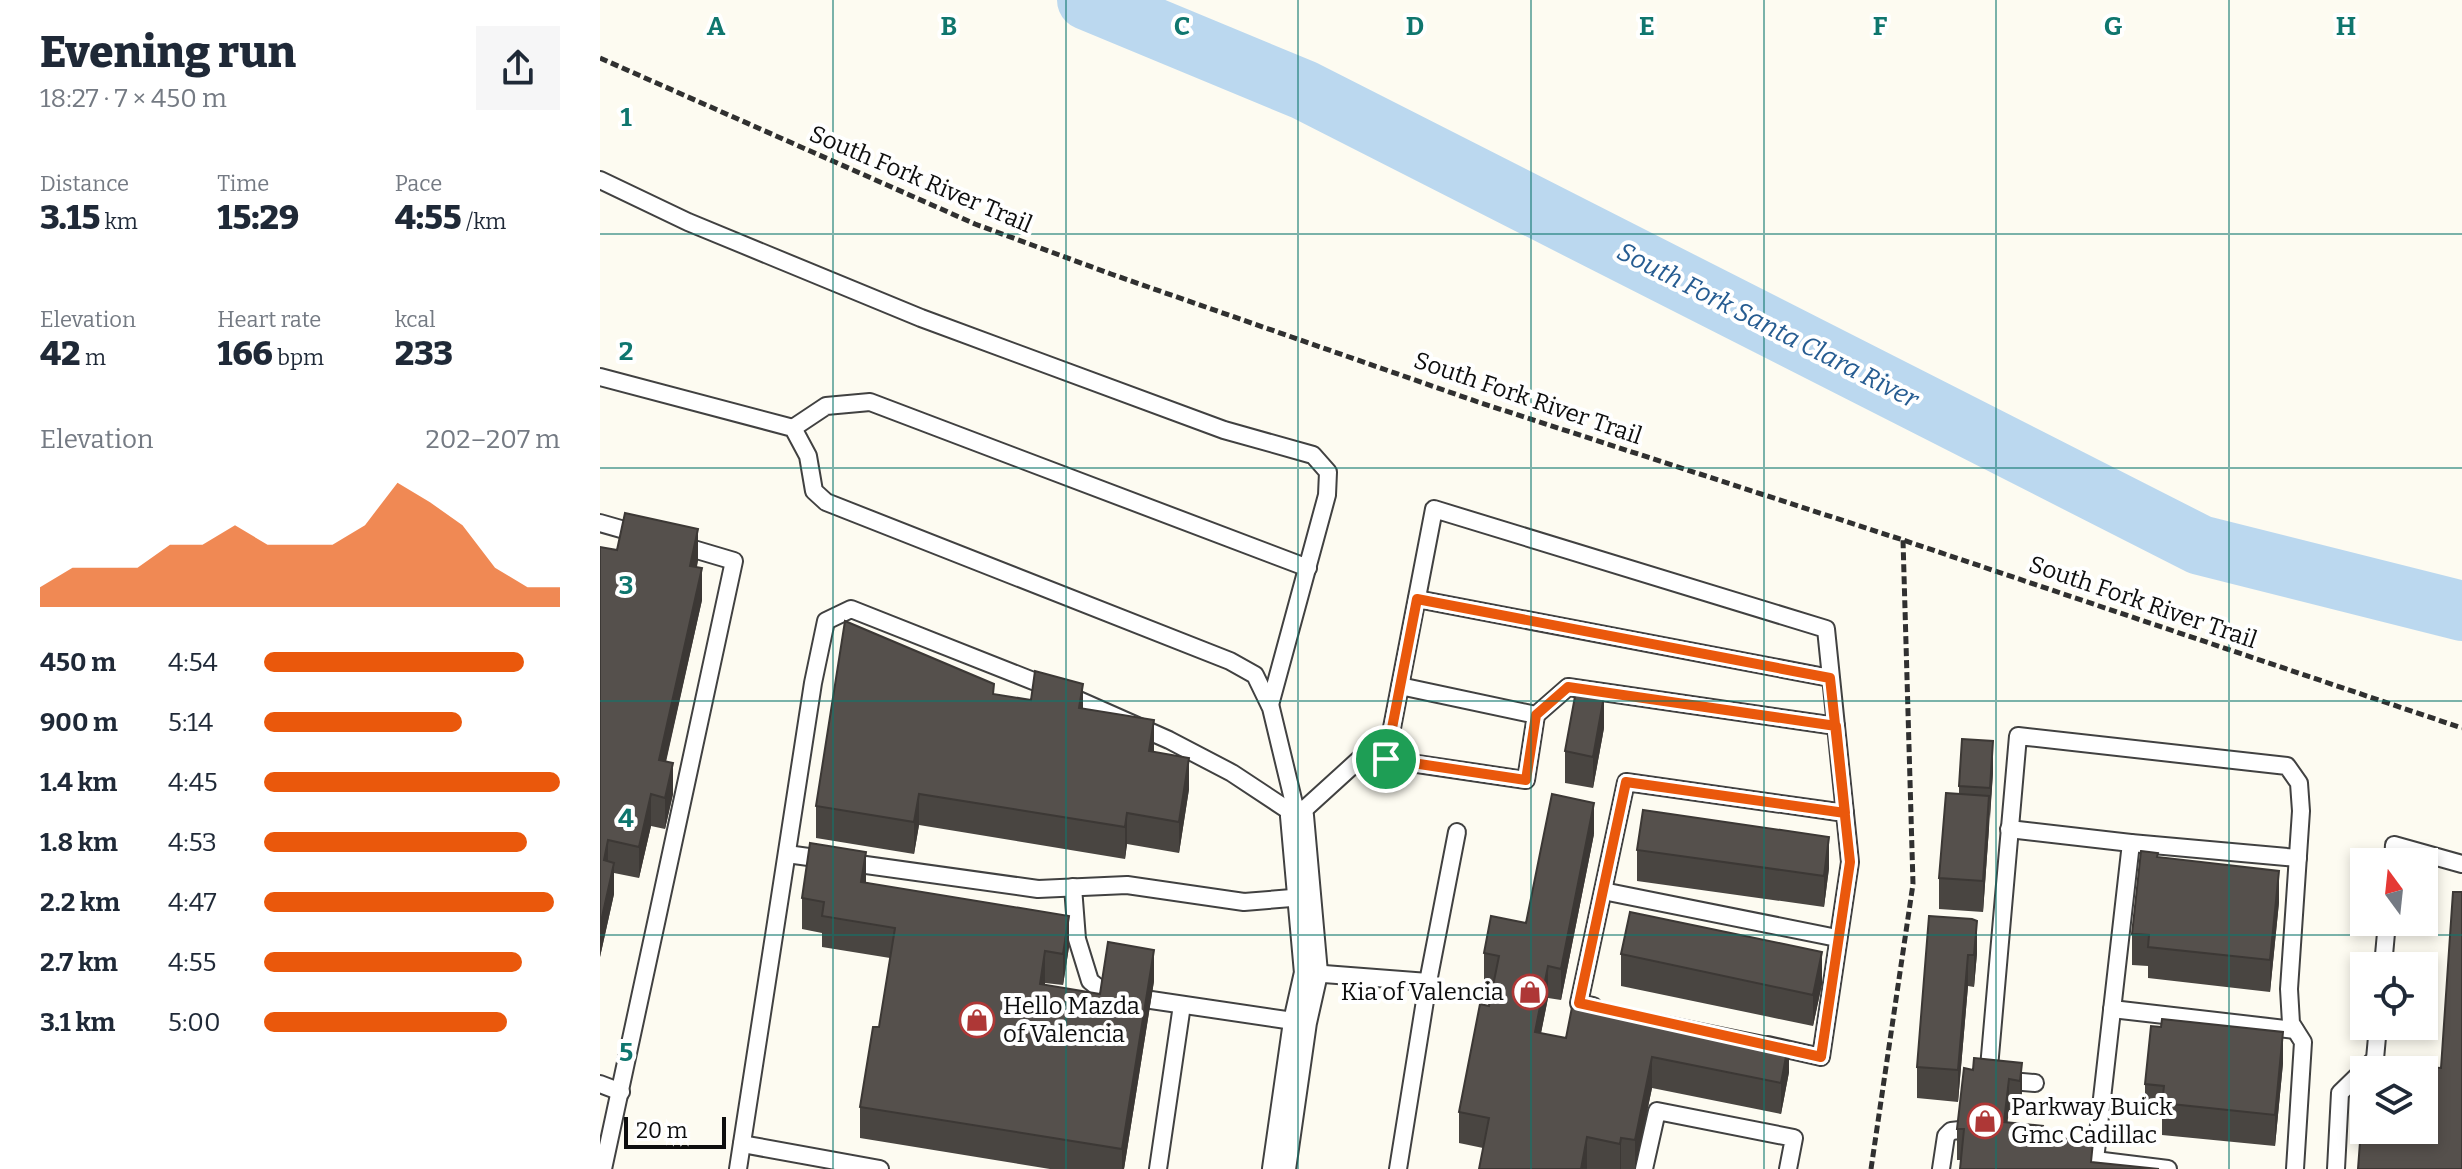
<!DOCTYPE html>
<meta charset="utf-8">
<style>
:root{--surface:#fff;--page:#f6f6f7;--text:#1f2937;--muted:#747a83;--accent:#ea580c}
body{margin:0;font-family:Bitter,serif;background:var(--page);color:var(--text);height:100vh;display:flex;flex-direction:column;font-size:30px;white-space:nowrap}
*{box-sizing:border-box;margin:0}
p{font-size:26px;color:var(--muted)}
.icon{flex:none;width:44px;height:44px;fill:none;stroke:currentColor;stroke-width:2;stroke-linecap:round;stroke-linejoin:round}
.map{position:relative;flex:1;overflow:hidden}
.sheet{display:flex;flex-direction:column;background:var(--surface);width:600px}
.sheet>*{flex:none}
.needle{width:52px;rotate:345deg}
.fabs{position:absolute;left:1750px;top:848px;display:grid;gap:16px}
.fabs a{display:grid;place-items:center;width:88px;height:88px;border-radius:0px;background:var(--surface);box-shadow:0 4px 12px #0003;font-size:40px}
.scale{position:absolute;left:24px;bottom:20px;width:102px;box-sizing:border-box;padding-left:8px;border:4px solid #0e0e0e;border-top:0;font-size:22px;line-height:28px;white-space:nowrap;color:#0e0e0e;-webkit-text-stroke:6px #fff;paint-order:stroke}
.pin{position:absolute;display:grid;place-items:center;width:68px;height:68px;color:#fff;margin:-34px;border:4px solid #fff;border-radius:50%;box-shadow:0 2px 8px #0007}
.round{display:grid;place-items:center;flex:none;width:84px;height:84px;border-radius:0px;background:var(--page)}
.overview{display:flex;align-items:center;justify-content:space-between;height:136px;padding:0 40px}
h1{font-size:44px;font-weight:800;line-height:60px}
.figures{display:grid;grid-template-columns:repeat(3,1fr);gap:12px;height:136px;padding:8px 40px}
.figures div{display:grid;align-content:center}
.figures b{font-size:34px;font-weight:800}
.figures small{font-size:22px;font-weight:400}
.figures p{font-size:22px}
.chart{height:224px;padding:16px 40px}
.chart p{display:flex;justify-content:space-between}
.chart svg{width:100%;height:144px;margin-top:8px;fill:var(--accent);opacity:.7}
ul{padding:0 40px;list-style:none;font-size:26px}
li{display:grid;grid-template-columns:128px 96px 1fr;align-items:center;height:60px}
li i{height:20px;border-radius:10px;background:var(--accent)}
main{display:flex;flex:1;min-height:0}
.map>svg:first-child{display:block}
</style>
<main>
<section class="sheet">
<div class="overview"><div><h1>Evening run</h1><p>18:27 · 7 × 450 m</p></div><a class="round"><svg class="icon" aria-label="share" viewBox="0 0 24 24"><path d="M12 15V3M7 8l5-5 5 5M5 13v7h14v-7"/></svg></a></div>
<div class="figures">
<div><p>Distance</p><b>3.15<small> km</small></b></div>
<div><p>Time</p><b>15:29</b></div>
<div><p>Pace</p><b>4:55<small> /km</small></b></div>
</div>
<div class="figures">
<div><p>Elevation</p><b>42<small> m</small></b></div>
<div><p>Heart rate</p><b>166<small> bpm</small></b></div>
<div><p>kcal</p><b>233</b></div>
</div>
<div class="chart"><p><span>Elevation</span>202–207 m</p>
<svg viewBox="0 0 160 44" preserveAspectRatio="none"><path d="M0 44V38L10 32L20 32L30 32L40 25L50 25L60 19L70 25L80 25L90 25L100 19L110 6L120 12L130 19L140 32L150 38L160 38V44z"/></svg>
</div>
<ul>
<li><b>450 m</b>4:54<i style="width:88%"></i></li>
<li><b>900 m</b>5:14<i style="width:67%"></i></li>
<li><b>1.4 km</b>4:45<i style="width:100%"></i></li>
<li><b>1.8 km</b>4:53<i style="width:89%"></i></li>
<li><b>2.2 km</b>4:47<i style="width:98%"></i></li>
<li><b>2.7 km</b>4:55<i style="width:87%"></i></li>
<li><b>3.1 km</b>5:00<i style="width:82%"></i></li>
</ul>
</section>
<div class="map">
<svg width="1862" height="1169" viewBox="0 0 1862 1169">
<rect width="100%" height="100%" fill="#fdfbf1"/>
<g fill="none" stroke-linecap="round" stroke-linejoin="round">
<!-- river -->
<path stroke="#bbd8ef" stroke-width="60" d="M487,0L704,90L1600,545L1862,611"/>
<!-- service casing -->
<g stroke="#414141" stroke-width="20">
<g id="service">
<path d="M0,180L88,222L321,318L624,430L713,455L728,472L727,495L670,705"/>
<path d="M0,377L193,428L208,456L214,491L226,502L630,661L655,675L671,708L697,816"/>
<path d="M193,428L226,406L270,402L708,568"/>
<path d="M0,523L42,535"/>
<path d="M817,599L1230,678"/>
<path d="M800,686L936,715L968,687L1236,726"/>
<path d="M786,759L834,509L1226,629L1250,862L1221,1057L1168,1045"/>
<path d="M697,816L763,756L926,780L936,715"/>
<path d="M1409,829L1531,843"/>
<path d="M187,854L438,889L527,885L644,902L704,897"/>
<path d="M1793,862L1794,845L1862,864"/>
<path d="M473,887L477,939L490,981L505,993"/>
<path d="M1003,891L1237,938"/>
<path d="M1783,966L1787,922"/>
<path d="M711,973L828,982L798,1169"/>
<path d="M828,982L857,832"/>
<path d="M551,1000L700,1022"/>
<path d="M993,1006L979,1003L1026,782L1245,813"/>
<path d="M1512,1009L1695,1030"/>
<path d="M1435,1083L1388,1079L1418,736L1687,766L1699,783L1701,811L1689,989L1691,1023L1703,1042L1695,1169"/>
<path d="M0,1084L21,1092"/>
<path d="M142,1144L280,1169"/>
<path d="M3,1169L134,561L80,545"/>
<path d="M138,1169L213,683L226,621L251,609L456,690L569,740L632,773L697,816"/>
<path d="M558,1169L582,1005"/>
<path d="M1044,1169L1057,1111L1194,1138L1188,1169"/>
<path d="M1341,1169L1346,1136L1351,1131L1360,1130"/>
<path d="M1568,1169L1495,1160L1531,843L1698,858"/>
<path d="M1736,1169L1740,1093L1775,1059L1778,1026"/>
</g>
</g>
<!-- minor casing -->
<g stroke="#414141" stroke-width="36">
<path id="minor" d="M679,1169L700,1022L711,973L697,816"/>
</g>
<!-- path -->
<g stroke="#303030" stroke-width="5" stroke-dasharray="8 4" stroke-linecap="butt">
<path d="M0,58L375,224L511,274L878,402L1303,540L1862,728"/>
<path d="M1271,1169L1313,884L1303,540"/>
</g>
<!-- service -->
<use href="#service" stroke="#fff" stroke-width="16"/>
<!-- minor -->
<use href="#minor" stroke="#fff" stroke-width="32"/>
</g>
<!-- wall -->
<g fill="#494541">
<path d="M17,550L98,560L97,567L102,600L66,762L73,794L65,829L51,826L39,878L14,873V894L0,957Z"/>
<path d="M394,694L483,708L554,752L589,789L579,853L527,844L525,859L319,825L314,854L216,838V806Z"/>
<path d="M1004,728L993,788L965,783V751Z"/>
<path d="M1393,772L1383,912L1339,909V878L1359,794V786Z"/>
<path d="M994,834L961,1000L948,998L941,1033L966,1038L1189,1072L1181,1114L1052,1088L1035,1169H879L883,1148L859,1143V1112L889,1006L893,986L884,984V953L926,923Z"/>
<path d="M1037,850L1229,868L1224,907L1037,881Z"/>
<path d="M1558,857L1679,902L1670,992L1548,978V966L1532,965V934Z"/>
<path d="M266,882L469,947L463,985L445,983V985L500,994L554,981L524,1169H450L260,1138V1107L279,1027L290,958L222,947V933L202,929V898Z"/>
<path d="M1329,916L1377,953L1374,987L1368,986L1358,1102L1317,1098V1067Z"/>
<path d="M1021,954L1222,984L1213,1026L1021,986Z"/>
<path d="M1561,1027L1683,1063L1675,1146L1562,1135V1117L1545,1115V1084Z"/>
<path d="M1422,1063V1095L1420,1112L1409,1110L1361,1160H1357V1129L1373,1070Z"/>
</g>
<!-- shaded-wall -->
<g fill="#3c3835">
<path d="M98,529V560L90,597V566Z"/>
<path d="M102,568V600L59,791V760Z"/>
<path d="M483,684V715L479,708Z"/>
<path d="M1004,696V728L993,788V757Z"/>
<path d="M554,720V751L549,782V751Z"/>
<path d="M1393,741V772L1390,819V788Z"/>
<path d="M589,758V789L579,853V822Z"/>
<path d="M73,763V794L65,829V798Z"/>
<path d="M51,794V826L39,878V847Z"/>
<path d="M319,794V825L314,854V822Z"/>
<path d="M1389,796V828L1383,912V881Z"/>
<path d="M994,803V834L961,1000V969Z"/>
<path d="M527,813V844L525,859V827Z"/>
<path d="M1229,837V868L1224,907V876Z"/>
<path d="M8,840V872L4,860Z"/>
<path d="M266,852V884L261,882Z"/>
<path d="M14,863V894L0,957V926Z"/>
<path d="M1679,871V902L1670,992V960Z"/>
<path d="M469,916V947L463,985V954Z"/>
<path d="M1377,921V953L1374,987V955Z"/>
<path d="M554,950V981L524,1169H522V1149Z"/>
<path d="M445,951V983L440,1015V984Z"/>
<path d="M1222,952V984L1213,1026V995Z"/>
<path d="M1368,955V986L1358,1102V1070Z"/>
<path d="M948,966V998L935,1063V1032Z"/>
<path d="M1683,1032V1063L1675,1146V1115Z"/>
<path d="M1189,1041V1072L1181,1114V1083Z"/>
<path d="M1052,1057V1088L1035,1169V1140Z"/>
<path d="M1422,1063V1095L1420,1112V1081Z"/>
<path d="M1409,1079V1110L1404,1153V1122Z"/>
<path d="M987,1137V1169H981Z"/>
<path d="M1021,1138V1169H1020V1144Z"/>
</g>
<!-- building -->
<g fill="#55504c" stroke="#3c3835" stroke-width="2">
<path d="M25,513L98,529L90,566L102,568L59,760L73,763L65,798L51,794L39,847L8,840L4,860L14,863L0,926V547L17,550Z"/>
<path d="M245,621L394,684L393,694L431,700L435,671L483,684L479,708L554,720L549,751L589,758L579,822L527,813L525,827L319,794L314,822L216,806Z"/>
<path d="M976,691L1004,696L993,757L965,751Z"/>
<path d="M1362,739L1393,741L1390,788L1359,786Z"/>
<path d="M1346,793L1389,796L1383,881L1339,878Z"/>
<path d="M952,794L994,803L961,969L948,966L935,1032L966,1038L974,997L1189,1041L1181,1083L1052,1057L1035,1140L1021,1138L1020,1144L987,1137L981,1169H879L889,1118L859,1112L880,1004L889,1006L899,956L884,953L891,916L926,923Z"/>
<path d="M1043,810L1229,837L1224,876L1037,850Z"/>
<path d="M210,843L266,852L261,882L469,916L463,954L445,951L440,984L500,994L508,942L554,950L522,1149L260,1107L273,1027H279L295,928L222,916L224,902L202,898Z"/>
<path d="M1541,851L1558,853L1557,857L1679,871L1670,960L1548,947L1549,935L1532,934Z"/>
<path d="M1853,892H1862V1169H1758L1764,1088V1130H1824V1070H1765L1766,1063L1841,1068Z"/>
<path d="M1030,912L1222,952L1213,995L1021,954Z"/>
<path d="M1329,916L1372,919L1377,921L1374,955H1368L1358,1070L1317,1067Z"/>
<path d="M1562,1019L1683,1032L1675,1115L1562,1103L1564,1086L1545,1084L1551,1026L1561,1027Z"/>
<path d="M1374,1058L1422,1063L1420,1081L1409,1079L1404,1122L1443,1126L1442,1136L1493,1142L1491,1162L1559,1169H1360L1364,1129H1357L1364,1068L1373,1070Z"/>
</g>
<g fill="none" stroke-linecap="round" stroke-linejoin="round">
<!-- route casing -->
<g stroke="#fff" stroke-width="16">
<path id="route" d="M786,759L926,780L936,715L968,687L1236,726L1245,813L1026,782L979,1003L1221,1057L1250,862L1230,678L817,599L786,759"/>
</g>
<!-- route -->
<use href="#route" stroke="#ea580c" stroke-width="10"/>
</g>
<!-- grid -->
<path fill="none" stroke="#0f766e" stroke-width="2" stroke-opacity="0.55" d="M233,0V1169M466,0V1169M698,0V1169M931,0V1169M1164,0V1169M1396,0V1169M1629,0V1169M0,234H1862M0,468H1862M0,701H1862M0,935H1862"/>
<!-- icons -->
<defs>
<g id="shop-ring" transform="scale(1.8)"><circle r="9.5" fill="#fff" stroke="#ae3736" stroke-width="1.5"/><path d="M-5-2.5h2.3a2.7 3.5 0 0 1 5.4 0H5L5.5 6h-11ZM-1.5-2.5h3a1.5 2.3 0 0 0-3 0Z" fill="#ae3736"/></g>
</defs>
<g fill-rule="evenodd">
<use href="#shop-ring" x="930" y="992"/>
<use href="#shop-ring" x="377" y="1020"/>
<use href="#shop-ring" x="1385" y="1121"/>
</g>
<g text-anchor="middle" stroke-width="8" stroke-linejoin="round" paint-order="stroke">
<!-- street labels -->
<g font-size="24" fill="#0e0e0e" stroke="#fff">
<text transform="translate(321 179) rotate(23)" y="8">South Fork River Trail</text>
<text transform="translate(928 398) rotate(19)" y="8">South Fork River Trail</text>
<text transform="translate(1543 602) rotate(19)" y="8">South Fork River Trail</text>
</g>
<!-- poi labels -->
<g font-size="24" fill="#0e0e0e" stroke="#fff" text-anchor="start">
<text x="904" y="1000" text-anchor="end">Kia of Valencia</text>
<text x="403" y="1014">Hello Mazda<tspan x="403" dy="28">of Valencia</tspan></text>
<text x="1411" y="1115">Parkway Buick<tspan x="1411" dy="28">Gmc Cadillac</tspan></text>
</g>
<!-- water labels -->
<g font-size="26" font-style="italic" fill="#265c91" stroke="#fff">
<text transform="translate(1168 325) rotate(27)" y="9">South Fork Santa Clara River</text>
</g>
</g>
<g font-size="26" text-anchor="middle" font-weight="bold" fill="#0f766e" stroke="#fff" stroke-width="8" stroke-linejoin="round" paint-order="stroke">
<text x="116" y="35">A</text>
<text x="349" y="35">B</text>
<text x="582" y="35">C</text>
<text x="815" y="35">D</text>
<text x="1047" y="35">E</text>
<text x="1280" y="35">F</text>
<text x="1513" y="35">G</text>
<text x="1746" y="35">H</text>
<text x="26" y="126">1</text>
<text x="26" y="360">2</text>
<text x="26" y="594">3</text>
<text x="26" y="827">4</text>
<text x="26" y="1061">5</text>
</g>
</svg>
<div class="fabs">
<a><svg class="needle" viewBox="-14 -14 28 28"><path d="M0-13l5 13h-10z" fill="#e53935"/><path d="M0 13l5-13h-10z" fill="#747a83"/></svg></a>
<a><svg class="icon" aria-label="locate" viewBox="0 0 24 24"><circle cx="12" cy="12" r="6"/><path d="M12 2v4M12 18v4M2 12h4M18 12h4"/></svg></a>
<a><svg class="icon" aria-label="layers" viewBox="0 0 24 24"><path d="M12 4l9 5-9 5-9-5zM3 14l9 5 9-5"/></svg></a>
</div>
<div class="scale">20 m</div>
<div class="pin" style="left:786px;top:759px;background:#1e9e55"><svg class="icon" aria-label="arrive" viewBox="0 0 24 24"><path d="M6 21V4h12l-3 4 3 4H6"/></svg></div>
</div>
</main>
